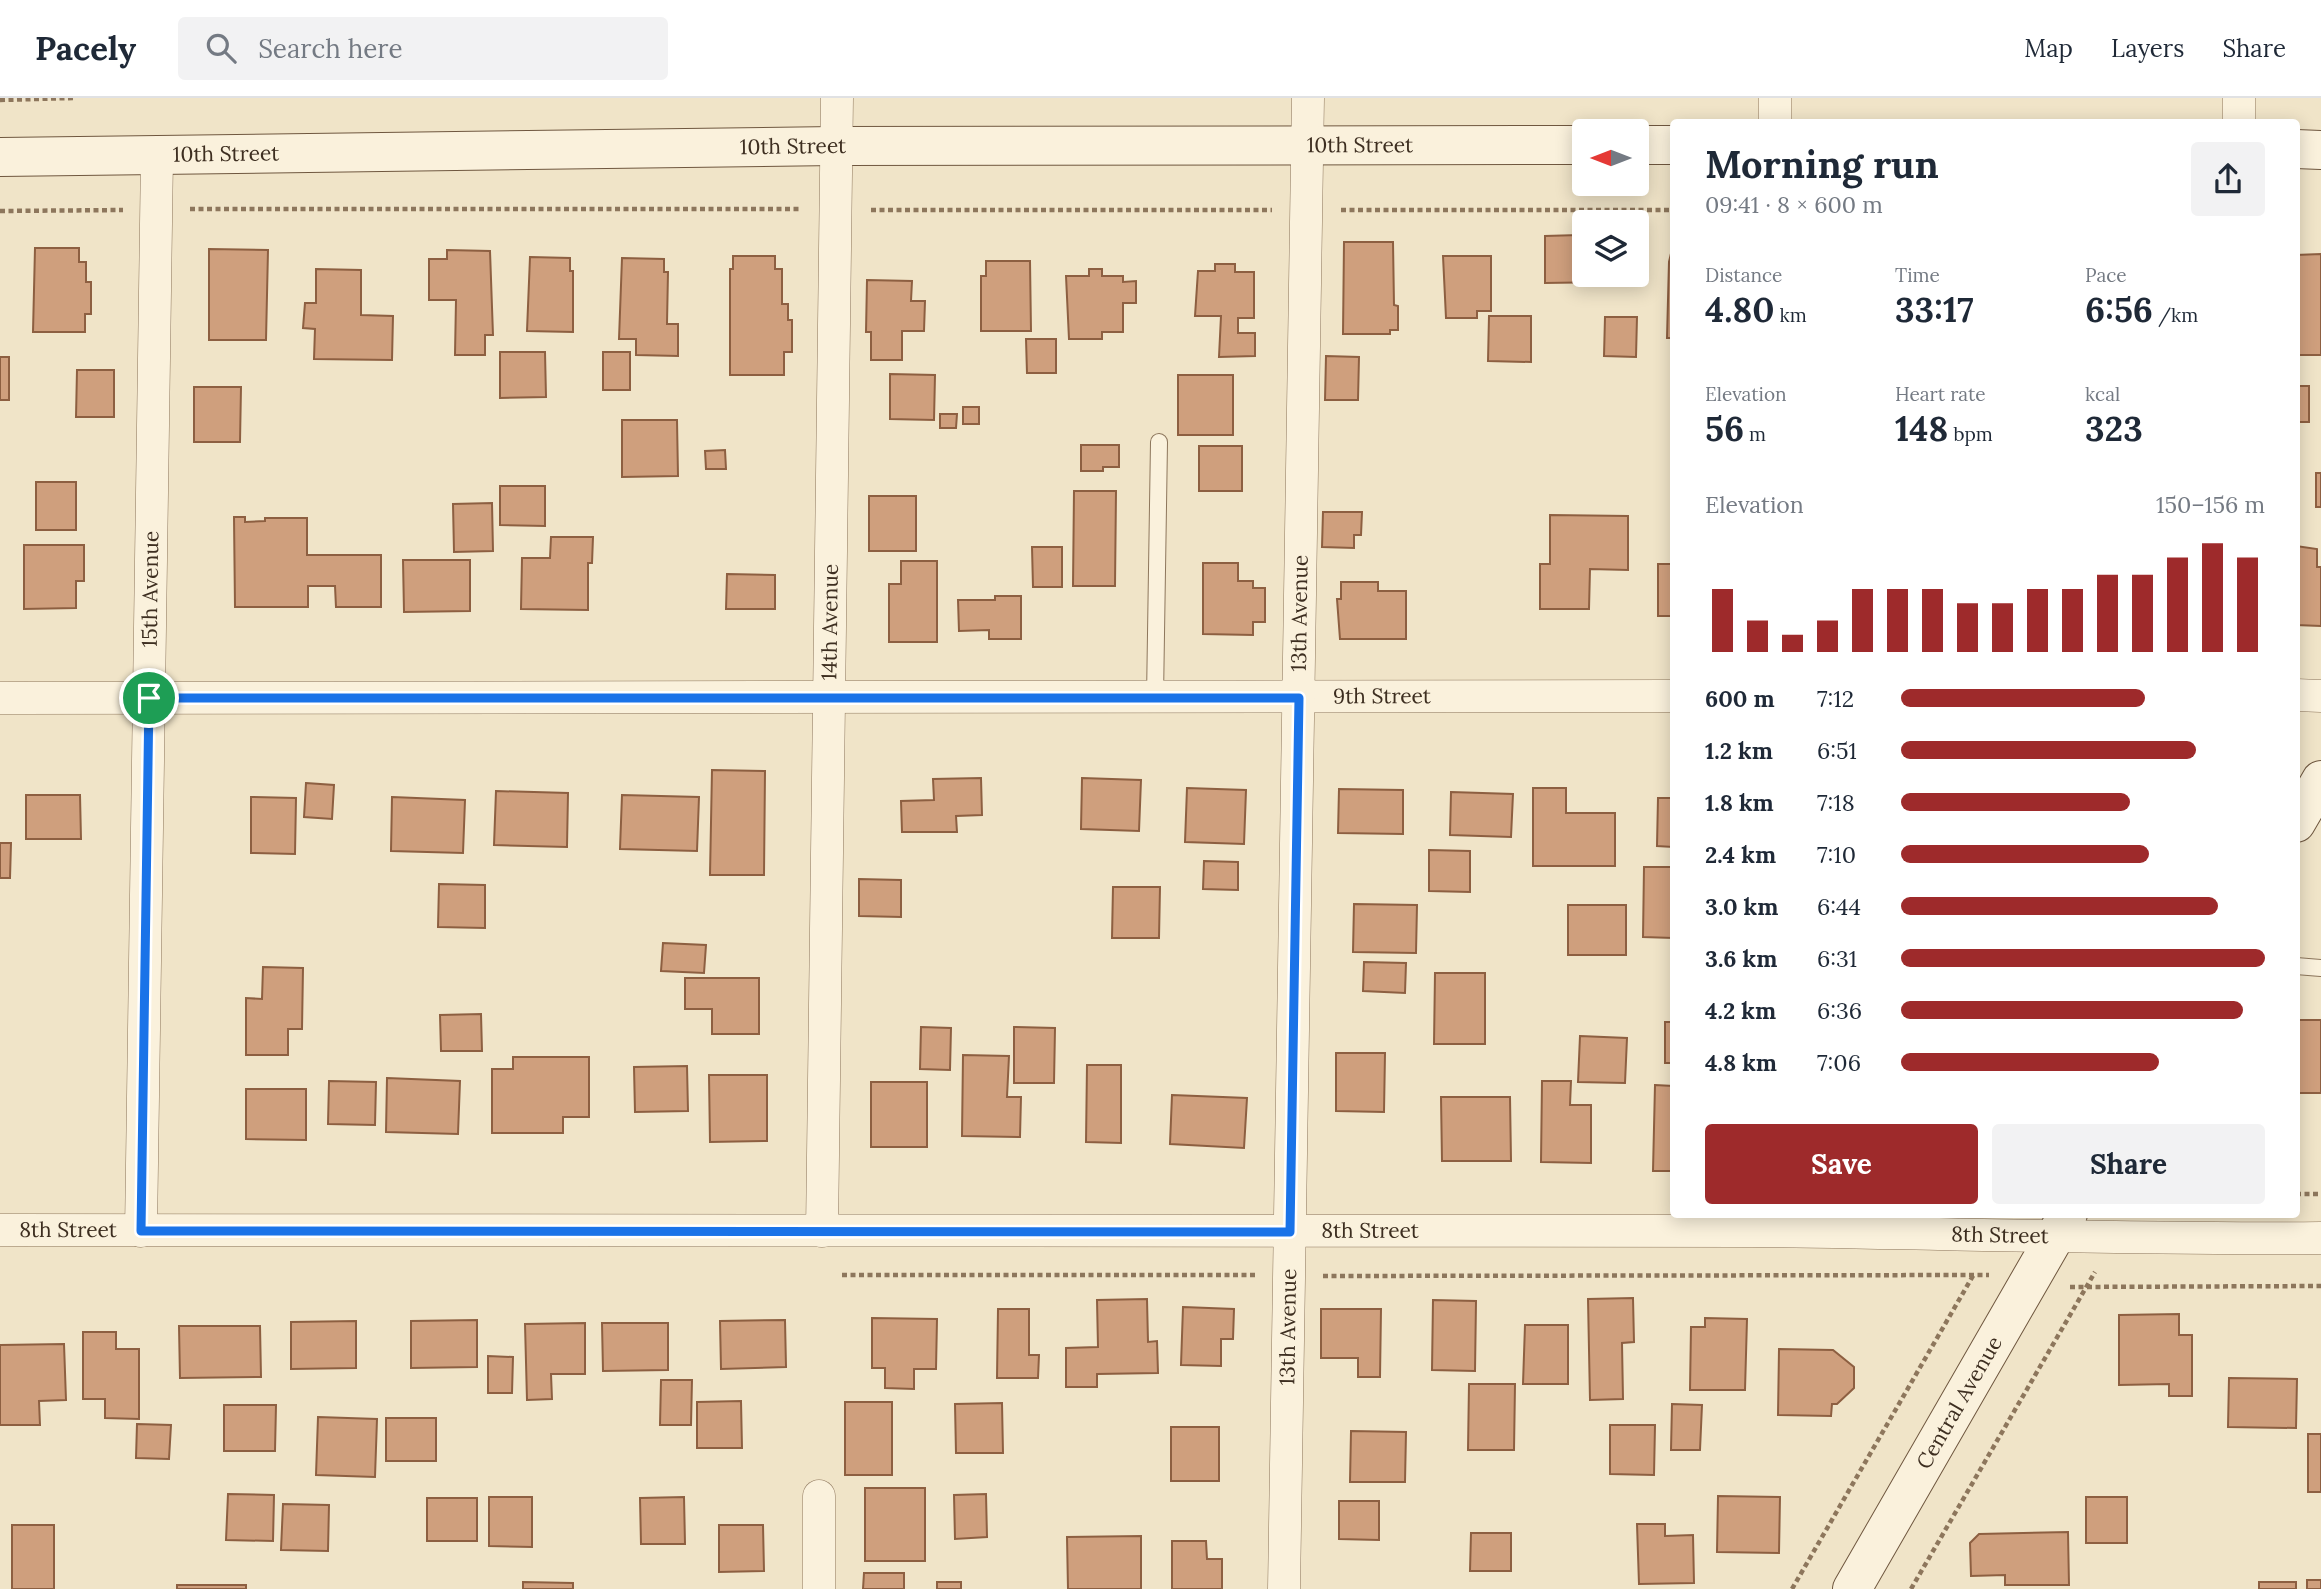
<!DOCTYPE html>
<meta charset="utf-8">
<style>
:root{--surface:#fff;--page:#f2f2f3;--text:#1f2937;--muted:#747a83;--line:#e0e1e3;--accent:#9e2a2b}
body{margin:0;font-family:Lora,serif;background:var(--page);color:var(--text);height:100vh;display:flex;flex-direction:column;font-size:26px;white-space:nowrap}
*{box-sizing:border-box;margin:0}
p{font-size:23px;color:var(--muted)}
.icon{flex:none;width:38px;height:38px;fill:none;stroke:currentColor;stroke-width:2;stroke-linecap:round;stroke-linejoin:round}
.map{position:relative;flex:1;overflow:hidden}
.side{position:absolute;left:1670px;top:21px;width:630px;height:1099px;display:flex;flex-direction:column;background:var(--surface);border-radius:7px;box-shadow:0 4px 18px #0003}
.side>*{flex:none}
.needle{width:46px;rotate:270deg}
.controls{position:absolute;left:1572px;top:21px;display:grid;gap:14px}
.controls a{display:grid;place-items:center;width:77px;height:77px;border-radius:7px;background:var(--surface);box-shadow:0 4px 18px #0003;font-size:35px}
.pin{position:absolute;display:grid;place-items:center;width:60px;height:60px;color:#fff;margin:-30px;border:4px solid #fff;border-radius:50%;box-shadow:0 2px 7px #0007}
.round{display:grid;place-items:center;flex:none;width:74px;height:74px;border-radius:7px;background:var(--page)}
.summary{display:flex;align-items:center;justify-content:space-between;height:119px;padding:0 35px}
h1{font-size:38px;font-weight:700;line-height:52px}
.figures{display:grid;grid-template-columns:repeat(3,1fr);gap:10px;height:119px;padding:7px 35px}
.figures div{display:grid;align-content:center}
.figures b{font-size:35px;font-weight:700}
.figures small{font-size:19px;font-weight:400}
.figures p{font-size:19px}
.chart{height:196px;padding:14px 35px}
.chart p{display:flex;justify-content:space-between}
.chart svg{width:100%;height:126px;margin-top:7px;stroke:var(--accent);stroke-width:6}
.button{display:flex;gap:14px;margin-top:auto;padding:14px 35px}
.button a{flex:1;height:80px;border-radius:7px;background:var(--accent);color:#fff;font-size:28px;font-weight:700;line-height:80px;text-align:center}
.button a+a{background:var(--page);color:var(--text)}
ul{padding:0 35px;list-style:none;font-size:23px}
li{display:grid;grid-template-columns:112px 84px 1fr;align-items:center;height:52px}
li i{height:18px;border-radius:9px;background:var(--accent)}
header{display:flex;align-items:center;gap:42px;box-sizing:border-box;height:98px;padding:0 35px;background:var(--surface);border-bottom:2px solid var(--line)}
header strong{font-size:33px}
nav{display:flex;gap:38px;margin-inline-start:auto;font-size:24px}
.search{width:490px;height:63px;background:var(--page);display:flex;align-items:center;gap:18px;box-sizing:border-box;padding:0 24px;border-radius:7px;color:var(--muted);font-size:26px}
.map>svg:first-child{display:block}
</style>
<header>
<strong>Pacely</strong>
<div class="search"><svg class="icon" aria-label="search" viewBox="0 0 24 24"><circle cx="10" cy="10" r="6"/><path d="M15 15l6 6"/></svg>Search here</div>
<nav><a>Map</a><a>Layers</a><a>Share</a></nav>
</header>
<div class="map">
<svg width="2321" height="1491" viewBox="0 0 2321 1491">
<rect width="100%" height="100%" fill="#f0e4c8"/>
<!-- building -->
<g fill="#cf9f7d" stroke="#8d5f41" stroke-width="2">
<path d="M1579,137V141H1584V177H1609V184L1545,185V138Z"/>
<path d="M1344,144H1393L1394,207L1398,208V232H1390V236H1343Z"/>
<path d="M35,150H79V164H86V184H91V216H85V234H33Z"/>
<path d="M209,151L268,152L266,242H209Z"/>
<path d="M1672,151L1673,240H1667L1669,164Z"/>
<path d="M447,152L490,153L493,237H485V257H455L456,202H429V161H447Z"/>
<path d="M2321,156V257H2297L2296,157Z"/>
<path d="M733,158H775V171H782V206H788V222H792V254H784V277H730V171H733Z"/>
<path d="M1443,158H1491V213H1477V220H1446Z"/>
<path d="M530,159L570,160V173H573V234L527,233Z"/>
<path d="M622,160L664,161V174H668L667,226H678V258L636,257V241H619Z"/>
<path d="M986,163H1030L1031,233H981V178H986Z"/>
<path d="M1215,166H1235V174H1254V220H1238V235H1255V258L1219,259L1221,218H1195L1198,173H1215Z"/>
<path d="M316,171L361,172V217L393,218L392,262L314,261L315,231L303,230L305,205H316Z"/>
<path d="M1089,171H1102V178H1123V184L1136,183V205H1123V234H1102V241H1069L1066,178H1089Z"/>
<path d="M867,182L912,183L911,203H925L924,233H902V262H871V234H866Z"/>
<path d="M1489,218H1531V264L1488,263Z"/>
<path d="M1605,219H1637L1636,259L1604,258Z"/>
<path d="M1026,241H1056V275H1027Z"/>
<path d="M500,254H545L546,299L500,300Z"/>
<rect x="603" y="254" width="27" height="38"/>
<path d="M1326,258L1359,259L1358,302H1325Z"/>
<rect x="0" y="259" width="9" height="43"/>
<path d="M77,272H114V319H76Z"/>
<path d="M890,276L935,277L934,322L890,321Z"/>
<rect x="1178" y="277" width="55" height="60"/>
<rect x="2296" y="288" width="13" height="36"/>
<path d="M194,289H241L240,344H194Z"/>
<rect x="963" y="309" width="16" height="17"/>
<path d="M940,316H957L956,330H940Z"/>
<path d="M622,322H677L678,378L622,379Z"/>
<path d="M1081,347H1119V369H1103V373H1081Z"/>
<rect x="1199" y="348" width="43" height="45"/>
<path d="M725,352L726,371H706L705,353Z"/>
<rect x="2316" y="375" width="5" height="34"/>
<rect x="36" y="384" width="40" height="48"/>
<path d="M500,388H545V428L500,427Z"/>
<path d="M1074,393H1116L1115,488H1073Z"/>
<rect x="869" y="398" width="47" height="55"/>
<path d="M492,405L493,453L454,454L453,406Z"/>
<path d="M1323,414H1362L1361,437H1354V450L1322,449Z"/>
<path d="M1550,417L1628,418V472L1590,471L1589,511H1540V466H1550Z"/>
<path d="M234,419H245V424L265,423V420H307V457H381V509H336L335,488H308V509H235Z"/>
<path d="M551,439H593L592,465H588V512L521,511L522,460H550Z"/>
<path d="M24,447H84V483H76V510L24,511Z"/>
<path d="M2296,448L2317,451V469H2321V528L2296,527Z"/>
<path d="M1032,449H1062V489H1033Z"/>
<path d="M403,462H470V513L404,514Z"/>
<path d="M901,463H937V544H889V486H901Z"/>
<path d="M1203,465H1238V483H1253V490H1265V524H1253V537L1203,536Z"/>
<rect x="1658" y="466" width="15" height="52"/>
<path d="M727,476L775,477V511H726Z"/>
<path d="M1341,484H1378V493H1406V541H1340L1337,501H1341Z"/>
<path d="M995,498H1021V541H989V532L959,533L958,502H995Z"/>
<path d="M712,672L765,673L764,777H710Z"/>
<path d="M981,680L982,717L956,718L957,734H902L901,703L934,702L933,681Z"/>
<path d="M1082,680L1141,682L1139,733L1081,731Z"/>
<path d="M306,685L334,687L332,721L304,719Z"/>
<path d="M1187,690L1246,692L1244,746L1185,744Z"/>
<path d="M1533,690H1566V715H1615V768H1533Z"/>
<path d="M1339,691L1403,692V736L1338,735Z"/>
<path d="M496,693L568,695L567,749L494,747Z"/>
<path d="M1451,694L1513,696L1511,739L1450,737Z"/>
<path d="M26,697H80L81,741H26Z"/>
<path d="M622,697L699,699L697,753L620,751Z"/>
<path d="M251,699L296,700L295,756L251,755Z"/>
<path d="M392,699L465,702L463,755L391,753Z"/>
<path d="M1658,700H1673V749L1657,748Z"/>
<path d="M0,745H11L10,780H0Z"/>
<path d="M1429,752L1470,753V794L1429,793Z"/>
<path d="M1204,763L1238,764V792L1203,791Z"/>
<path d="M1644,769H1673V840L1643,839Z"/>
<path d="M859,781L901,782V819L859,818Z"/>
<path d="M439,786L485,787V830L438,829Z"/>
<path d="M1113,789H1160L1159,840H1112Z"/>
<path d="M1354,806L1417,807L1416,855L1353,854Z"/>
<rect x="1568" y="807" width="58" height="50"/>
<path d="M663,845L706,847L704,875L661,873Z"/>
<path d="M1364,864L1406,865L1405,895L1363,893Z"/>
<path d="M263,869L303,870L302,931H288V957H246V900L262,901Z"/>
<path d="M1435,875H1485V946H1434Z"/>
<path d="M685,880H759V936H712V911H685Z"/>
<path d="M481,916L482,953H441L440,917Z"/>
<rect x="2296" y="922" width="25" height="73"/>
<rect x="1665" y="924" width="8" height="41"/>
<path d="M921,929L951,930L950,972L920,971Z"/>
<path d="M1014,929L1055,930L1054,985H1014Z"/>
<path d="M1580,938L1627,940L1625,985L1578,984Z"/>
<path d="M1336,955H1385L1384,1014L1336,1013Z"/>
<path d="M963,957L1009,958L1007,999H1021L1020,1039L962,1038Z"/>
<path d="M513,959H589V1019H563V1035H492V971H513Z"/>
<path d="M1087,967H1121V1045L1086,1044Z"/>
<path d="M687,968L688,1013L635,1014L634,969Z"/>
<path d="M709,977H767V1043L710,1044Z"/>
<path d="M387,980L460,983L458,1036L386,1034Z"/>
<path d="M329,983L376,984L375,1027L328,1026Z"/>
<path d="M1542,983H1571L1570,1007H1591V1065L1541,1064Z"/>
<rect x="871" y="984" width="56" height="65"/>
<path d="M1655,987L1673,988V1073H1653Z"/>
<path d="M246,991H306V1042L246,1041Z"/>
<path d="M1172,997L1247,1000L1244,1050L1170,1046Z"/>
<path d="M1441,999H1510L1511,1063H1442Z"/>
<path d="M1633,1200L1634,1244L1622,1245L1623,1301L1590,1302L1588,1201Z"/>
<path d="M1147,1201L1148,1244L1157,1243L1158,1275L1097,1276V1289H1066V1250L1098,1249L1097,1202Z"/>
<path d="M1433,1202L1476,1203L1475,1273L1432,1272Z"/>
<path d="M1183,1209L1234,1211L1233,1241H1221V1268L1181,1267Z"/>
<path d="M998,1211H1029V1257H1039L1038,1280H997Z"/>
<path d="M1321,1211H1381L1380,1279H1358V1260H1321Z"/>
<path d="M2179,1216V1237H2192V1298H2169V1286L2119,1287V1217Z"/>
<path d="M872,1220L937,1221L936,1271H914V1291L885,1290V1270H872Z"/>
<path d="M1705,1220L1747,1221L1745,1292H1690L1691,1229H1705Z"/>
<path d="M477,1222V1269L411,1270V1223Z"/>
<path d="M785,1222L786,1269L721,1271L720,1223Z"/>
<path d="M356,1223V1270L291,1271V1224Z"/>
<path d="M585,1225V1276H551L552,1301L527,1302L525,1226Z"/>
<path d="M602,1225H668V1272L603,1273Z"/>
<path d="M1525,1227H1568V1286H1523Z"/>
<path d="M179,1228H260L261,1279L180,1280Z"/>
<path d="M83,1234H116V1251H139V1321L105,1320V1301H83Z"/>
<path d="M64,1246L66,1302L39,1303L40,1327H0V1247Z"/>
<path d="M1779,1251L1833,1252L1854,1269V1290L1837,1306H1832L1831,1318L1778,1317Z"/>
<path d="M488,1258L513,1259L512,1295H488Z"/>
<path d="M2229,1280L2297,1281L2296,1330L2228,1329Z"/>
<path d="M661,1282H692L691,1327H660Z"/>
<path d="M1469,1286H1515L1514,1352H1468Z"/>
<path d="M741,1303L742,1350H697V1304Z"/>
<rect x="845" y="1304" width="47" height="73"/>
<path d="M1002,1305L1003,1355H956L955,1306Z"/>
<path d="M1672,1306L1702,1307L1700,1352H1671Z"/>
<path d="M224,1307H276L275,1353H224Z"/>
<path d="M318,1319L377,1321L375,1379L316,1377Z"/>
<rect x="386" y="1320" width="50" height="43"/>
<path d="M137,1326L171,1327L169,1361L136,1360Z"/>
<path d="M1610,1327H1655L1654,1377L1610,1376Z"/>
<rect x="1171" y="1329" width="48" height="54"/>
<path d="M1351,1333L1406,1334L1405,1384H1350Z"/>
<rect x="2308" y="1336" width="13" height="58"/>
<rect x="865" y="1390" width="60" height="73"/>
<path d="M228,1396L274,1397L273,1443L226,1442Z"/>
<path d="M986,1396L987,1439L955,1441L954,1397Z"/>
<path d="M1718,1398L1780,1399L1779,1455L1717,1454Z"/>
<path d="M489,1399H532V1449L489,1448Z"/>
<path d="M684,1399L685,1446H641L640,1400Z"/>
<rect x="2086" y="1399" width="41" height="46"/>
<rect x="427" y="1400" width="50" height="43"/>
<path d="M1339,1403H1379V1442L1339,1441Z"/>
<path d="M283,1406L329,1407L328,1453L281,1452Z"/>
<path d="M1637,1426H1665V1438L1693,1437L1694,1485L1639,1486Z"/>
<rect x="12" y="1427" width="42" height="64"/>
<path d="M719,1427H763L764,1473L719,1474Z"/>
<path d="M2068,1434L2069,1487H2005V1477L1971,1478L1970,1445L1979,1436Z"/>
<path d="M1471,1435H1511V1473H1470Z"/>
<path d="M1141,1438V1491H1068L1067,1439Z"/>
<path d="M1172,1443H1206L1207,1461H1222V1491H1172Z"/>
<path d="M864,1475H904V1491H863Z"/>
<rect x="2307" y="1482" width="14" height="9"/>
<path d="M523,1484L573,1485V1491H523Z"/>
<rect x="937" y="1484" width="24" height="7"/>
<rect x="2259" y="1484" width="37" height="7"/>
<rect x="177" y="1487" width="69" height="4"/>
</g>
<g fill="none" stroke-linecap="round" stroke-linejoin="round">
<!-- lane casing -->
<g stroke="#8d765c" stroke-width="18">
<g id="lane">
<path d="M1155,600L1159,344"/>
<path d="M2296,868L2321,870"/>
</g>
</g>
<!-- street casing -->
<g stroke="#8d765c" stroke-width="33">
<g id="street">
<path d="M1775,24V0"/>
<path d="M2239,24V0"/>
<path d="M2296,597L2321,598"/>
<path id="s1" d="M0,600L1673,598"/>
<path id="s2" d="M0,1132L1753,1133C1943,1135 2132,1142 2321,1140"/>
<path id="s3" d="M141,1133L157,59"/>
<path id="s4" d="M822,1133L837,0"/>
<path d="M819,1398V1491"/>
<path id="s5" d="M1284,1491L1308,0"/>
</g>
</g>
<!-- secondary casing -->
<g stroke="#6f573f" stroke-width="40">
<g id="secondary">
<path d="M1636,47H1673"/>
<path d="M2296,51L2321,52"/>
<path id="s6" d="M0,59L835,48L1584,47"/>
<path d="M2296,725L2321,682"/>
<path id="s7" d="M1852,1491L2068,1116"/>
</g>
</g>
<!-- path -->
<g stroke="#8d765c" stroke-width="4.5" stroke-dasharray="5 3.5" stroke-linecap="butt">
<path d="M0,2L73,0"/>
<path d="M190,111H801"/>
<path d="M871,112H1272"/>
<path d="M1341,112H1673"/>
<path d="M0,113L123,112"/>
<path d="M2296,1096H2321"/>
<path d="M842,1177H1256"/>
<path d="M1323,1178L1989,1177"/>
<path d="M2070,1189L2321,1188"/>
<path d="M1792,1491L1974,1176"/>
<path d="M1911,1491L2095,1174"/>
</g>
<!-- lane -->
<use href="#lane" stroke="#faf1dc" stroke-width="16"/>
<!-- street -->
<use href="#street" stroke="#faf1dc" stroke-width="32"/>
<!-- secondary -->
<use href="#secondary" stroke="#faf1dc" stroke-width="38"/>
</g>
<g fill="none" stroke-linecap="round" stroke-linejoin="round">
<!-- route casing -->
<g stroke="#fff" stroke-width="14">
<path id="route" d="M149,600H1299L1290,1134L141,1133Z"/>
</g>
<!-- route -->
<use href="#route" stroke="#1a73e8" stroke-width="9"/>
</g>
<g text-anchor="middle" stroke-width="5" stroke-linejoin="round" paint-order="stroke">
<!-- street labels -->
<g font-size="21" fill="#3d2e20" stroke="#f7eed8">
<text dy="7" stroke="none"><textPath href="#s6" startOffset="1360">10th Street</textPath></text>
<text dy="7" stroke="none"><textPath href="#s6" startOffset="793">10th Street</textPath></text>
<text dy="7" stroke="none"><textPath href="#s6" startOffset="226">10th Street</textPath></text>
<text dy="7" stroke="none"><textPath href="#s3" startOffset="642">15th Avenue</textPath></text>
<text dy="7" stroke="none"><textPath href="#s5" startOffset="976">13th Avenue</textPath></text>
<text dy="7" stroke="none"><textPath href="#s4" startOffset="609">14th Avenue</textPath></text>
<text dy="7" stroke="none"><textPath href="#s1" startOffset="1382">9th Street</textPath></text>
<text dy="7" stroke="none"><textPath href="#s2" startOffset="68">8th Street</textPath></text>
<text dy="7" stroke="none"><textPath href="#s2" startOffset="1370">8th Street</textPath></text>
<text dy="7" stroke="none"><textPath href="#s2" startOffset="2000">8th Street</textPath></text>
<text dy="7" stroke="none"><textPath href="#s5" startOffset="262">13th Avenue</textPath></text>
<text dy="7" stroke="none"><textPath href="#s7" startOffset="215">Central Avenue</textPath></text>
</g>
</g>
</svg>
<div class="controls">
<a><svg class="needle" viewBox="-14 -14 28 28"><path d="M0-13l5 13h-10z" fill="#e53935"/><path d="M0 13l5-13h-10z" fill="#747a83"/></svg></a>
<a><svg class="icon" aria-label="layers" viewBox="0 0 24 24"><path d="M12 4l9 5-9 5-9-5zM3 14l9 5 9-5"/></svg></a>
</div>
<div class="pin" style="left:149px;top:600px;background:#1e9e55"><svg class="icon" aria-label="arrive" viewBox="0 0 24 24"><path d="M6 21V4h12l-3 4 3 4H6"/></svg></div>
<section class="side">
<div class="summary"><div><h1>Morning run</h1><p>09:41 · 8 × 600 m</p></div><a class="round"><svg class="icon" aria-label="share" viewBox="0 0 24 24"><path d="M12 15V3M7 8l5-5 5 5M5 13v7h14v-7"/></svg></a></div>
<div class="figures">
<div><p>Distance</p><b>4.80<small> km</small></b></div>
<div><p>Time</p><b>33:17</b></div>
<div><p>Pace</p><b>6:56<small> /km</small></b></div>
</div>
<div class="figures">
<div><p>Elevation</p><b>56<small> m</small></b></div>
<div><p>Heart rate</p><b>148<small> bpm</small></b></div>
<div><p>kcal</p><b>323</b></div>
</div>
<div class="chart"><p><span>Elevation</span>150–156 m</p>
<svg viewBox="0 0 160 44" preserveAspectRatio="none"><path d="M5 44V22M15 44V33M25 44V38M35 44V33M45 44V22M55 44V22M65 44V22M75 44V27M85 44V27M95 44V22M105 44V22M115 44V17M125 44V17M135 44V11M145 44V6M155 44V11"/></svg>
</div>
<ul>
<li><b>600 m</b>7:12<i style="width:67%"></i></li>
<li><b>1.2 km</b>6:51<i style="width:81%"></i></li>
<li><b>1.8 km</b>7:18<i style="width:63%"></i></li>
<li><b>2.4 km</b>7:10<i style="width:68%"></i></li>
<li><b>3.0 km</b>6:44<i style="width:87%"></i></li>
<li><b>3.6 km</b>6:31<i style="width:100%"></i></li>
<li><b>4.2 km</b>6:36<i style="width:94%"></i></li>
<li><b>4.8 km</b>7:06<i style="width:71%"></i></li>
</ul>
<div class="button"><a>Save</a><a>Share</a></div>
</section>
</div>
